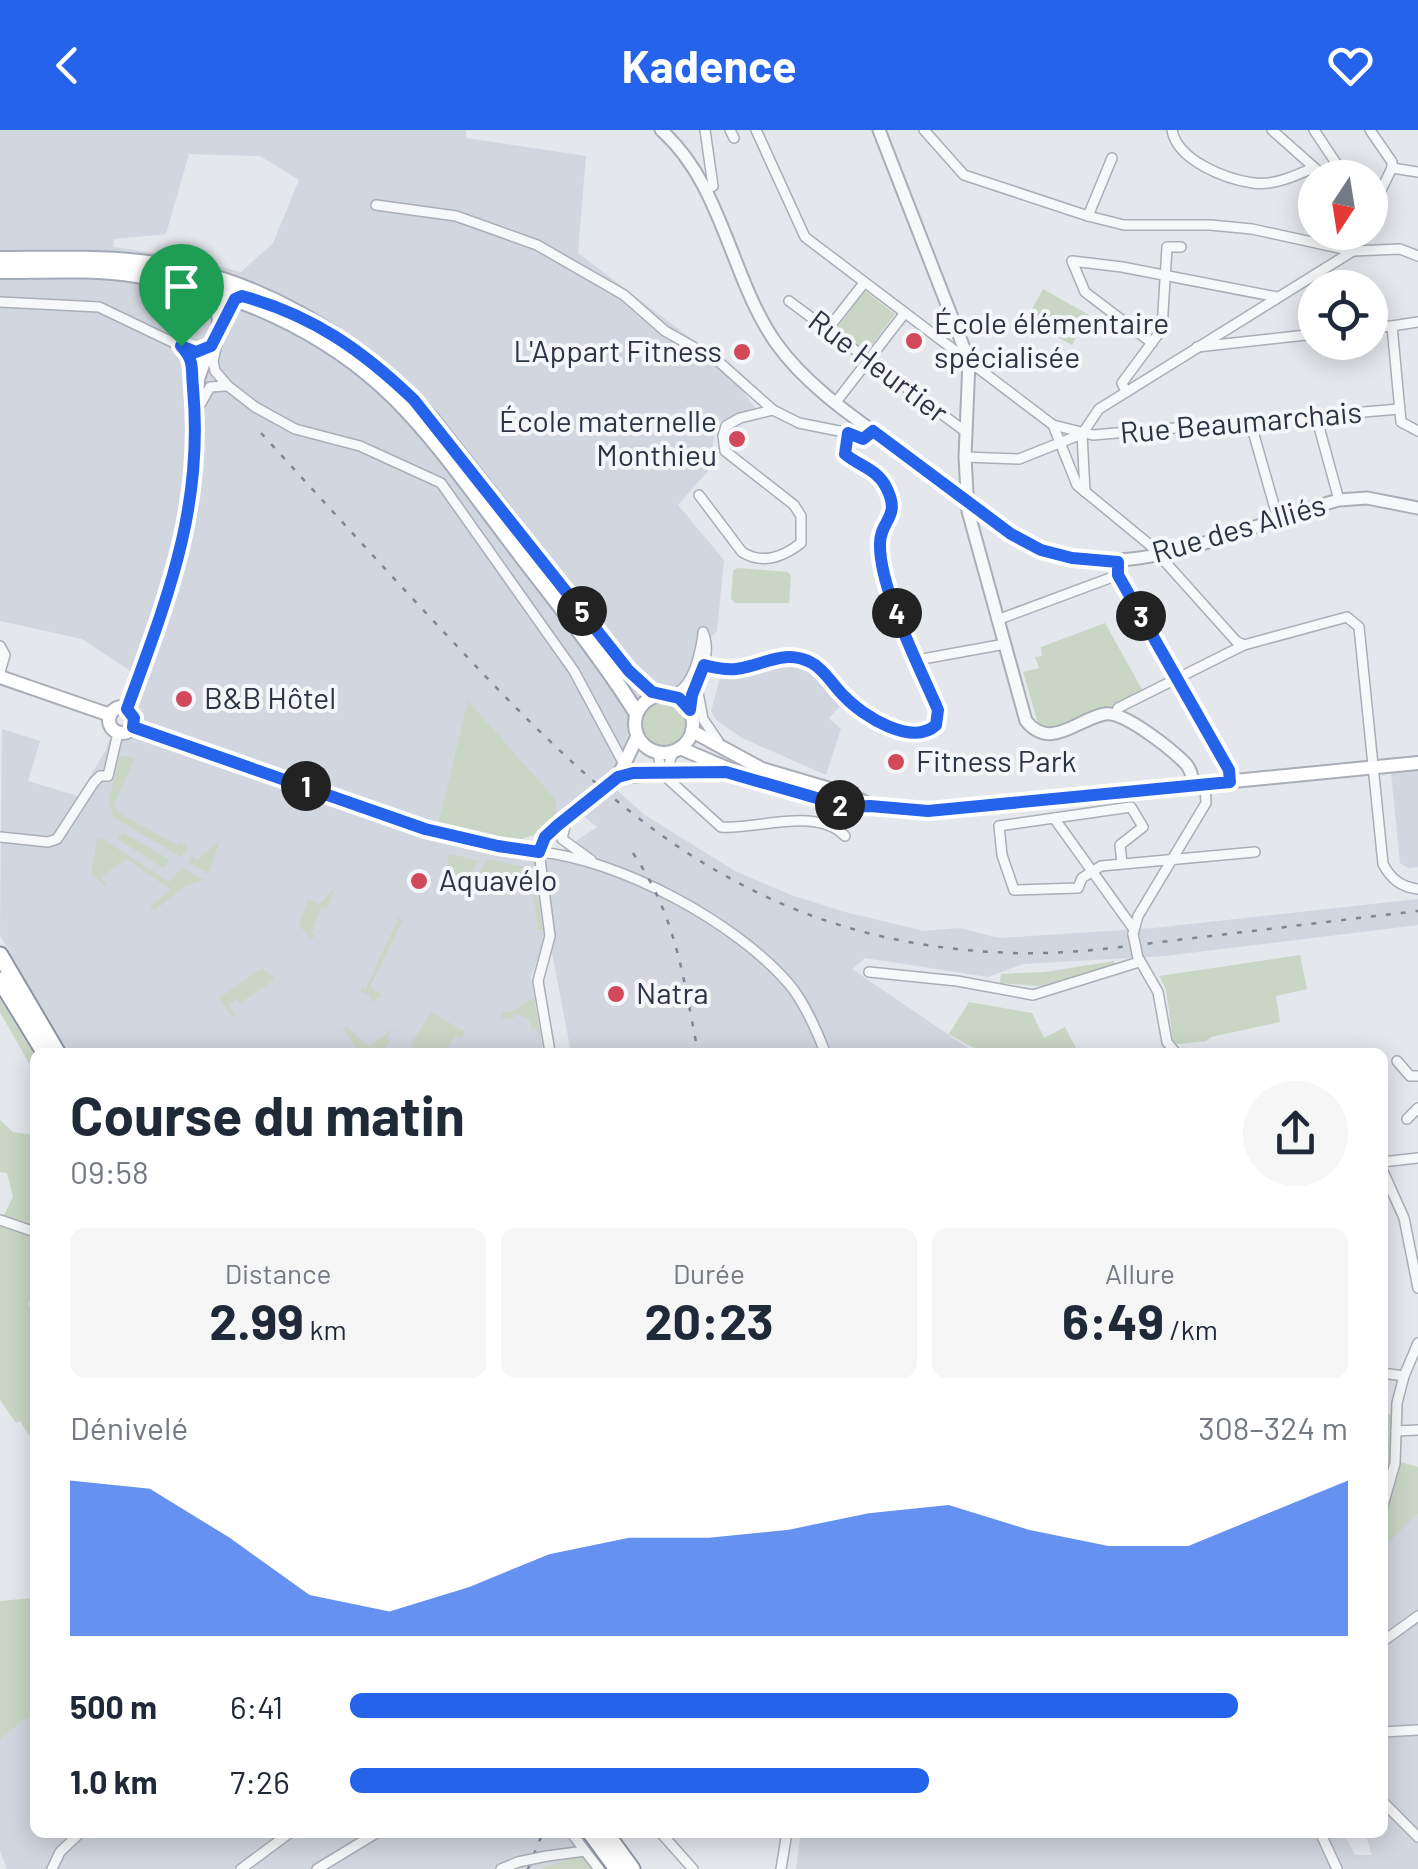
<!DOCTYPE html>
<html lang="fr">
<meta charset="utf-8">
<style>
:root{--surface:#fff;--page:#f6f6f7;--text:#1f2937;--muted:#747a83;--accent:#2563eb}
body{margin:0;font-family:Barlow,sans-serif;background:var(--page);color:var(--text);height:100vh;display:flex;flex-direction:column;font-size:38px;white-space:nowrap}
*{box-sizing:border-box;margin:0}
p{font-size:32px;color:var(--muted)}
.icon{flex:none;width:55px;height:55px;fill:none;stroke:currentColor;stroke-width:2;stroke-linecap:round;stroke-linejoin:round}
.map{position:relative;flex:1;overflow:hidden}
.panel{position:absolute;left:30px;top:918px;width:1358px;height:790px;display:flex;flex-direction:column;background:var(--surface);border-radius:15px;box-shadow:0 5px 25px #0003}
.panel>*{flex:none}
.needle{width:65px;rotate:192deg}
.buttons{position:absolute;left:1298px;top:30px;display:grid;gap:20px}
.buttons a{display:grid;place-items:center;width:90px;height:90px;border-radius:50%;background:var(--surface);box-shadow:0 5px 25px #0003;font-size:50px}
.pin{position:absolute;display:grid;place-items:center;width:85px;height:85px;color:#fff;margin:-102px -42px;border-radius:50% 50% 50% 0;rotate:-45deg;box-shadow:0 0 10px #0007}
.pin .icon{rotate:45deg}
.km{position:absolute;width:50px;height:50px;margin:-25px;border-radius:50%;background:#222;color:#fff;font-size:28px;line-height:50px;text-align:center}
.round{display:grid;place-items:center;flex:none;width:105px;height:105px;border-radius:52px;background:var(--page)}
.summary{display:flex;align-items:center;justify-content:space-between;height:170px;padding:0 40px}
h1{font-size:55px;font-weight:700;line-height:75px}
.metrics{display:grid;grid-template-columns:repeat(3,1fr);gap:15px;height:170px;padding:10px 40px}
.metrics div{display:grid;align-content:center;border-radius:15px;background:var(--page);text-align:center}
.metrics b{font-size:50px;font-weight:700}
.metrics small{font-size:28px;font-weight:400}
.metrics p{font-size:28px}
.chart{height:280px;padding:20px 40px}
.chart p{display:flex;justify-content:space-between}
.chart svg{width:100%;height:180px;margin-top:10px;fill:var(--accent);opacity:.7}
ul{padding:0 40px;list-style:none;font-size:32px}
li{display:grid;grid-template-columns:160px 120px 1fr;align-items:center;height:75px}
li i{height:25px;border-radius:12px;background:var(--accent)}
header{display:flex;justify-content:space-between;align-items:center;height:130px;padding:0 40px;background:var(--accent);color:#fff;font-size:45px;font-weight:700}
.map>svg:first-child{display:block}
</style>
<header><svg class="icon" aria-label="back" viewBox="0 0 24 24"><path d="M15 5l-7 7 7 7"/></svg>Kadence<svg class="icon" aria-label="heart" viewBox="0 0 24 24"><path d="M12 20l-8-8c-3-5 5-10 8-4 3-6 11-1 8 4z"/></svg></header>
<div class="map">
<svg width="1418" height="1739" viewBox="0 0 1418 1739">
<rect width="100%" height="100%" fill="#e4e7ec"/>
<!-- built -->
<g fill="#d2d6de" fill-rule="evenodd">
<path d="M0,0H466V8L586,26L578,123L689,207L737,253L755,278L716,293L709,340L678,375L724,430L717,501L711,507V524L696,550L638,568L617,639L604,649L645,685L735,741L791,765L845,782L924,801L959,798L999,808L1154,798L1418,769V795L1165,826L1023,834L988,847L865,828L852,839L974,922H571L548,802L531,846L543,922H66L0,805L2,599L40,611L28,651L78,666L106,620L109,609L145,607L434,707L532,730L551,728L597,697L571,676L554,689L463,704L122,591L138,546L82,509L0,491ZM189,24L260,26L299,50L273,113L241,142L183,127L113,117L114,109L166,104Z"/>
<path d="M784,534L800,536L814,544L842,574L829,588L841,599L826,645L742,608L716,590L711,581L721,545L740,546Z"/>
<path d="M1418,640V737L1408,738L1400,733L1391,643Z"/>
<path d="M1383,1342L1388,1343L1418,1369V1739H796L801,1702H1343L1355,1725H1372L1365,1703L1382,1702Z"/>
<path d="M35,1585V1702H570L585,1723L542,1739H7L0,1721V1610L23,1590Z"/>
</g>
<!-- green -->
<g fill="#c9d6c5">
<path d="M1043,159L1089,185L1072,215L1026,190Z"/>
<path d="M865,161L895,184L867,221L837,198Z"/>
<path d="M737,438L788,442L791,446L789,473H735L731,469L733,441Z"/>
<path d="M1105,493L1144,563L1114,578L1110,576L1055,598L1038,593L1023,542L1039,538L1035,527L1042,526L1041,517Z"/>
<path d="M468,571L556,670V687L534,705L513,712L438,695Z"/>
<circle cx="663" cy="594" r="23"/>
<path d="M120,626L135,628L114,674L119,683L178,715L180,712L186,716L187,720L181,727L113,687L109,670Z"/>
<path d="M122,702L170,730L163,738L118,709Z"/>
<path d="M101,708L169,752L182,738L204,750L185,756L154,781L150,776L171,760L127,729L101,747L107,756L105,757L91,743L97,710Z"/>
<path d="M220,710L209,744L188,732L192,726L197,730Z"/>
<path d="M449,724L478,731L462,759L453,757L445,749Z"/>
<path d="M488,729L532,739L543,800H533L538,797L533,763L527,762L528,756L514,753L509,772L511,752L478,744Z"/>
<path d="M335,758L327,779L322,777L311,803L315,806L311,809L299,795L308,769L319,774Z"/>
<path d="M399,787L402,791L370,857L382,865L372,872L370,865L360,861L362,857L366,858Z"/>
<path d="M1300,825L1307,859L1276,866L1280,892L1211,907L1206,911L1177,914L1173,910L1166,859L1159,846Z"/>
<path d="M1114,831V834L1050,857L1000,853L1001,844L1045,842Z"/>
<path d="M262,838L275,849L240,873L237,869L229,875L235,885L232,887L219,868Z"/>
<path d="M534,867L543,922L537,899H532L528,888L514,884L513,889L504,887L502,892L501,888L503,883L513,881Z"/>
<path d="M0,869L35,926V944L0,882Z"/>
<path d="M969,872L1032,883L1044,908L1065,897L1078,922H981L949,904Z"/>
<path d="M431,882L465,902L461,909L455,906L445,922L411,919L413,911Z"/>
<path d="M346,896L369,917L394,898L387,907L392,915L387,914L384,922H360L343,899Z"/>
<path d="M0,990L13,1002L35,1005V1164L28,1174L35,1183V1314L20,1291L16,1293L0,1270V1093L13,1067L7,1043L0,1042Z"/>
<path d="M1383,1283L1393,1285L1388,1343L1383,1342Z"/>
<path d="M1400,1332L1418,1337V1383L1389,1412L1383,1407L1382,1391Z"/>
<path d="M35,1461V1585L23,1590L0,1610V1471L32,1468Z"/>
<path d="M585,1723L596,1739H542L543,1738Z"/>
</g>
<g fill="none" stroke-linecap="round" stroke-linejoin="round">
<!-- minor casing -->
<g stroke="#a9aeb7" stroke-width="12">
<g id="minor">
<path d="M730,0L734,8"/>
<path d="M756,0L805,107L1053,295L1093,305L1399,279"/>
<path d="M924,0L964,45L1088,86L1124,95H1210L1252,99L1353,121L1400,119L1418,126"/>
<path d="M1172,0C1177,30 1225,49 1253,53C1273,56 1295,46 1313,38"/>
<path d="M1272,0L1326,48"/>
<path d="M1314,0L1346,48"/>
<path d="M1370,0L1392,32V38"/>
<path d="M1392,38L1418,42"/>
<path d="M705,60L713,56L705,0"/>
<path d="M376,75L456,86L537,115L624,165L665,201L718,231L773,280L799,293L854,304"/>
<path d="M1370,82L1392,38"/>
<path d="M1088,86L1112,28"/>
<path d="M789,171L966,302"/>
<path d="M0,172L99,177L191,221H200L210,216"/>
<path d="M1392,196L1418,192"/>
<path d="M1370,198L1392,196L1401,292L1418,301"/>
<path d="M827,200L864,153"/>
<path d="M1152,213L1085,162L1072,131L1122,137L1277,167"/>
<path d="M217,214L213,231L215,241L228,256L255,277L295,299L360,316L441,353L574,541L625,636"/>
<path d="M1197,217L1315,204"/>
<path d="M183,218L193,231V254"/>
<path d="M1126,262L1122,253L1162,199L1167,117H1181"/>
<path d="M836,272L904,184"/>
<path d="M201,273L210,257L225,256"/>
<path d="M1316,286L1339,370"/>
<path d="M1250,291L1278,389"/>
<path d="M1053,295L1077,355L1150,415L1236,511L1244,515"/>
<path d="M1082,304L1099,279L1353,121L1361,102"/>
<path d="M1082,304L1085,362"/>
<path d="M965,327L1019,329L1082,304"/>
<path d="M699,365L742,422C763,435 783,427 801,413V386L794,375L725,321L723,306L726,296L740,288L773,280"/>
<path d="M1118,432V445L1229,640L1230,652"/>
<path d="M997,490L1118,445"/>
<path d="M0,516L5,525L0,542"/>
<path d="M917,530L1005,514"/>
<path d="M704,535C715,538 725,540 736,539C762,537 784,518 812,533C825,540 834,557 845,567C864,585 912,617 936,595L938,580C920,536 879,460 880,414C880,389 902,388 886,357C877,339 859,336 845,324L848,303"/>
<path d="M697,557L703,589L718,611"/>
<path d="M672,565C693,559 700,525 703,505"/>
<path d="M689,579C691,551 715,532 703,502"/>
<path d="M1116,585L1118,578L1244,515L1347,487L1359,497L1383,734C1391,749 1401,757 1418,759"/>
<path d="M658,623L661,641L667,648L721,697C758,700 816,676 845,706"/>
<path d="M665,645L673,622"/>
<path d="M1054,688L1133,798"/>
<path d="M566,692L562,709L591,730"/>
<path d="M0,707L48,712L57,709L94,652L100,646H108L118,603"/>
<path d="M1122,733L1120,715L1143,697L1131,677L999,696L1002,725L1014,760L1078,758L1082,748L1101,736L1255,722"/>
<path d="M1133,804L1138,786L1206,673L1205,654"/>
<path d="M1139,829L1158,862L1167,912L1175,922"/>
<path d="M869,842L957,851L1033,865L1139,832"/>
<path d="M550,922L538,851L550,806L539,722C619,729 737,793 789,854C805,873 816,899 825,922"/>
<path d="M1397,931L1410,946H1418"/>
<path d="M1407,989L1418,978"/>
<path d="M1382,1032L1418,1028"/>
<path d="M1382,1039L1404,1088L1418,1158"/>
<path d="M0,1090L35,1102"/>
<path d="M1382,1243L1404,1246"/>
<path d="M1396,1301L1418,1300"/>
<path d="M1382,1379L1395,1333L1397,1273L1404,1246L1418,1213"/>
<path d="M1382,1512L1418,1486"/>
<path d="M1382,1602L1418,1600"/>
<path d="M1382,1671L1418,1707"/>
<path d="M571,1702L585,1721"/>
<path d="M660,1702L693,1739"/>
<path d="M1320,1702L1337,1739"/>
<path d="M547,1726L585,1721L599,1739"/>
<path d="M52,1739L60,1722L81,1702"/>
<path d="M241,1739L291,1702"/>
<path d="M317,1739L378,1702"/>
<path d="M501,1739L518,1732"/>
<path d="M781,1739L787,1702"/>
</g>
</g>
<!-- tertiary casing -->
<g stroke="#a9aeb7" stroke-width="15">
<g id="tertiary">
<path d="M661,0C723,55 730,147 776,213C810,261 867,296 914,331C954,361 993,397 1038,418C1125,458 1252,393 1339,370L1367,368L1418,378"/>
<path d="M879,0L969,231L965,327L968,381L1026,591C1051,621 1077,589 1105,584C1124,581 1171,619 1185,633C1191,639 1192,646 1193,655"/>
</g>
</g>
<!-- secondary casing -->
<g stroke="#a9aeb7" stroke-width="16">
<g id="secondary">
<path d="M0,547L110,585"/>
<circle cx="664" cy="594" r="29"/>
<circle cx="122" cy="590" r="13"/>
<path d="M127,579L183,414L191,377L198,249L206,226L238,163"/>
<path d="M133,597L425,699L539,722L545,707L558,695"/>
<path d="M692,601L762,639L850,665L868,674"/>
<path d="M680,618L759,652L821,671L848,677L870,675L928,681L1418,633"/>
<path d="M618,647L698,640L724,642"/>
<path d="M618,647L637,607"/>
</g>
</g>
<!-- primary casing -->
<g stroke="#a3abb8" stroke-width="18">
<g id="primary">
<path d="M0,129C46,129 93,127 139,132C253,144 354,205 431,288L629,541L657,565"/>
<path d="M0,141C46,141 92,138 137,145C232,158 326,200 395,268C436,309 470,358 505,404C549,463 597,520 636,582"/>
<path d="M204,167L219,176L220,199"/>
</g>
</g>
<!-- motorway casing -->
<g stroke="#8b94a3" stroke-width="19">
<g id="motorway">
<path d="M0,825L57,922"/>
<path d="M0,850L44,922"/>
<path d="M590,1702L617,1739"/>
<path d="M605,1702L632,1739"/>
</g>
</g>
<!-- minor -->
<use href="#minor" stroke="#f7f8fa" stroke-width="9"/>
<!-- tertiary -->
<use href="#tertiary" stroke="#f7f8fa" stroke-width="11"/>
<!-- secondary -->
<use href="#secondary" stroke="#fff" stroke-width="12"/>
<!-- primary -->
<use href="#primary" stroke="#fff" stroke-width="14"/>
<!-- motorway -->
<use href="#motorway" stroke="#fff" stroke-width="15"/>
<!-- rail -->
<g stroke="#7d8696" stroke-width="2.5" stroke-dasharray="5 10" stroke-linecap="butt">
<path d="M261,303C326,374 390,445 456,515C619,690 760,814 1012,823C1070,825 1128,816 1185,809C1263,800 1340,790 1418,781"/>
<path d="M633,723C677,788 683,847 698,922"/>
<path d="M528,1739L543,1702"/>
</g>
<!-- minor-bridge casing -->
<g stroke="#a9aeb7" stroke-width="12" stroke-linecap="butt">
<g id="minor-bridge">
<path d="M1133,804L1138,828"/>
<path d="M518,1732L547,1726"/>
</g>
</g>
<!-- secondary-bridge casing -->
<g stroke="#a9aeb7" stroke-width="16" stroke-linecap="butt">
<path id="secondary-bridge" d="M558,695L618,647"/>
</g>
<!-- minor-bridge -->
<use href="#minor-bridge" stroke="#f7f8fa" stroke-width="9"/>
<!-- secondary-bridge -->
<use href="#secondary-bridge" stroke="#fff" stroke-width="12"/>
</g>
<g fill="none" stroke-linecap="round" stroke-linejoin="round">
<!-- route casing -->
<g stroke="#fff" stroke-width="20">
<path id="route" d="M242,166C312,185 362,220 414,270L629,541L652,562L679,568L690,580L692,565L704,535C715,538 725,540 736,539C763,536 784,518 812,533C825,540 834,557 845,567C863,586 912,617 936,595L938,580C920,538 879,458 880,414C880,389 902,388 886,357C877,339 859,336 845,324L848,303L863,309L873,301L1011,404L1041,420L1072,428L1118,432V445L1229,640L1230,652L928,681L870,676L848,677L726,642L633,643L618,647L558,695L545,707L539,722L498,716L425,699L133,597L134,588L127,579C167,469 204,378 193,258C191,238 195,231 181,216L196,222L211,216L235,169Z"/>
</g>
<!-- route -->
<use href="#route" stroke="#2563eb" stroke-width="12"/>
</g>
<!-- markers -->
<g fill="#d1495b" stroke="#f4f6f9" stroke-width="4">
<circle cx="914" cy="211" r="10"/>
<circle cx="742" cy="222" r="10"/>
<circle cx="737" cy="309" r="10"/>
<circle cx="184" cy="569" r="10"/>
<circle cx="896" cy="632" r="10"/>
<circle cx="419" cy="751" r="10"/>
<circle cx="616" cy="864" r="10"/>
</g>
<g text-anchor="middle" stroke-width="8" stroke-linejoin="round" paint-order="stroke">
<!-- poi labels -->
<g font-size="30" fill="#2b3445" stroke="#f4f6f9" text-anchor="start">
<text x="934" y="204">École élémentaire<tspan x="934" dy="34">spécialisée</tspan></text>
<text x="722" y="232" text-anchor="end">L'Appart Fitness</text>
<text x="717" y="302" text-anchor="end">École maternelle<tspan x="717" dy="34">Monthieu</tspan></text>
<text x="204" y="579">B&amp;B Hôtel</text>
<text x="916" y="642">Fitness Park</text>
<text x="439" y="761">Aquavélo</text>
<text x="636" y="874">Natra</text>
</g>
<!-- street labels -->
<g font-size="30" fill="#2b3445" stroke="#f4f6f9">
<text transform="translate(878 237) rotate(37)" y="10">Rue Heurtier</text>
<text transform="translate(1241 293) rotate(-5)" y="10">Rue Beaumarchais</text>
<text transform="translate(1239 399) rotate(-16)" y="10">Rue des Alliés</text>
</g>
</g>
</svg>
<div class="buttons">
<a><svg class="needle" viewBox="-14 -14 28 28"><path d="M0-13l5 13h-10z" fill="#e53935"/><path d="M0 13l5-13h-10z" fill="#747a83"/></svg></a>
<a><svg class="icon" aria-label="locate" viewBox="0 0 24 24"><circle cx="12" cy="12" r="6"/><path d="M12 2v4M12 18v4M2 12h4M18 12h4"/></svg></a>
</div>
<div class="pin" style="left:181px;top:216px;background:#1e9e55"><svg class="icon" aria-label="arrive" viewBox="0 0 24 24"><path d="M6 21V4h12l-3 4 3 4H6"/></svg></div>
<b class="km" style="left:306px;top:656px">1</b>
<b class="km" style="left:840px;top:675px">2</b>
<b class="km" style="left:1141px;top:486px">3</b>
<b class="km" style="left:897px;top:483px">4</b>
<b class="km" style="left:582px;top:481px">5</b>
<section class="panel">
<div class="summary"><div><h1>Course du matin</h1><p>09:58</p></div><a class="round"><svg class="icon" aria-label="share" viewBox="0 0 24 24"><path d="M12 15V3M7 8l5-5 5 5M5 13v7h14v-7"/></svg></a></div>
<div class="metrics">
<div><p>Distance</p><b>2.99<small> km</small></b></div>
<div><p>Durée</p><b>20:23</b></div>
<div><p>Allure</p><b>6:49<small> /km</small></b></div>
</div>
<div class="chart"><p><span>Dénivelé</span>308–324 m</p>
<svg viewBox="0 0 160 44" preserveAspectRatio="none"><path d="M0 44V6L10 8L20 20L30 34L40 38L50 32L60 24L70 20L80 20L90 18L100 14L110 12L120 18L130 22L140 22L150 14L160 6V44z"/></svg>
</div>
<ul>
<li><b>500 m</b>6:41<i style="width:89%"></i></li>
<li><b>1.0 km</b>7:26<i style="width:58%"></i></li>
</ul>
</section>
</div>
